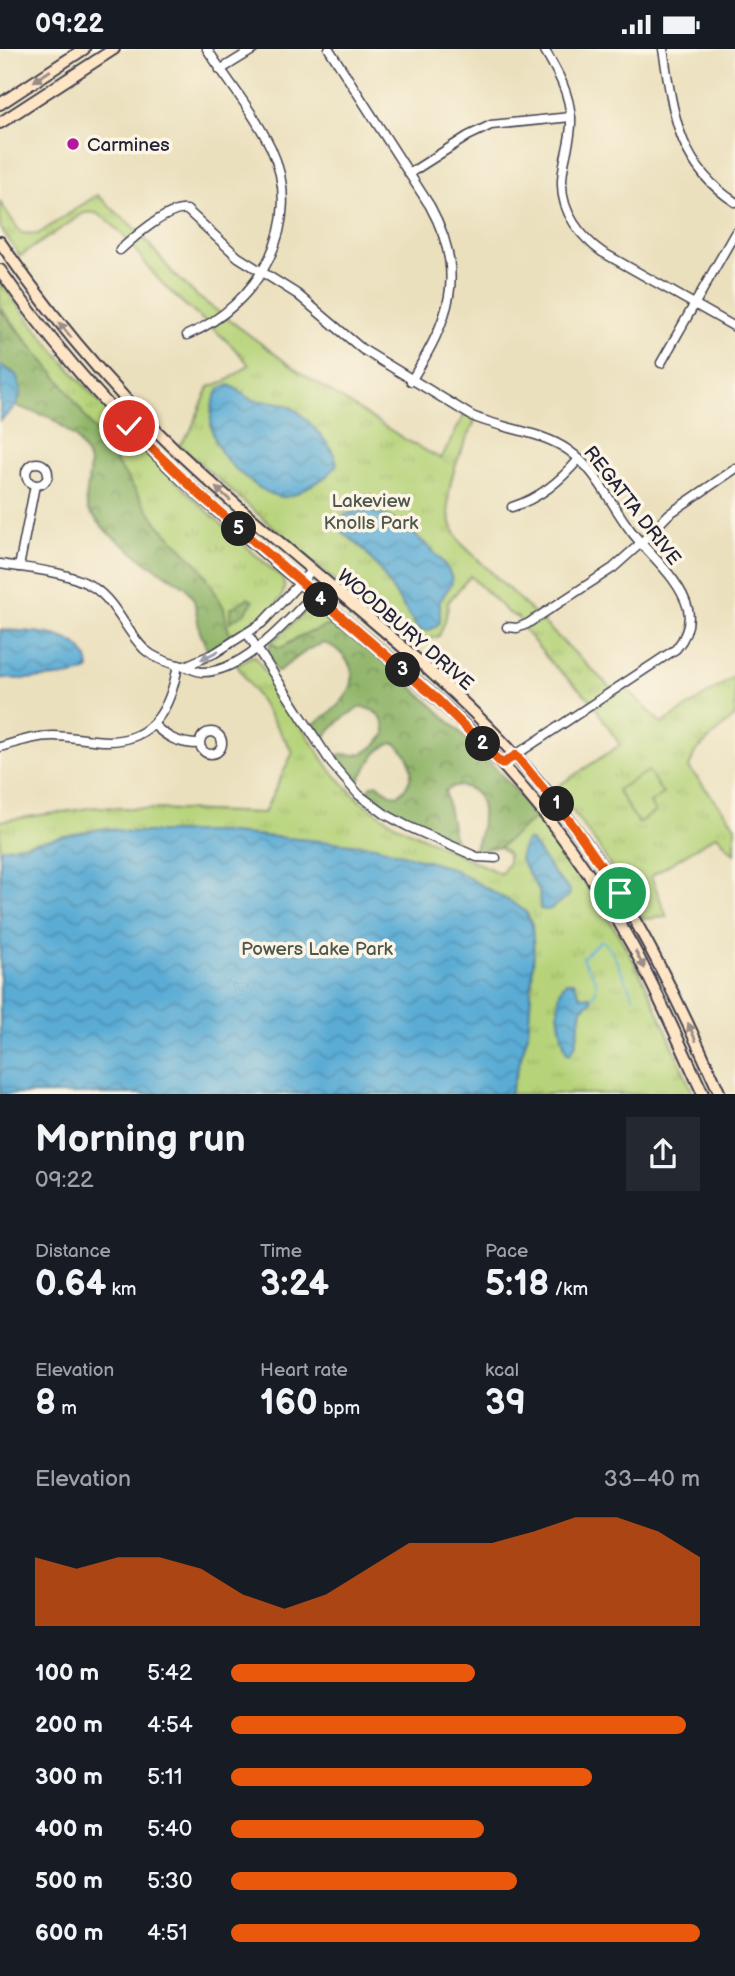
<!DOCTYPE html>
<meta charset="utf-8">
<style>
:root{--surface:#171b24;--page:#242831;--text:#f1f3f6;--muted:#9ea1a6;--accent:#ea580c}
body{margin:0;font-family:"Balsamiq Sans",sans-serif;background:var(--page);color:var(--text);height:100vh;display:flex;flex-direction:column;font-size:26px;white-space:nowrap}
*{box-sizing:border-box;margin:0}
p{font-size:23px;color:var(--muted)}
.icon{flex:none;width:38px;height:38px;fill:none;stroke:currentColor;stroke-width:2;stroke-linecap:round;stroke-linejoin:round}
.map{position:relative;height:1045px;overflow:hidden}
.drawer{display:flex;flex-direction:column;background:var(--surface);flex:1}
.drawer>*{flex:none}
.pin{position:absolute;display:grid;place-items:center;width:60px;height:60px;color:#fff;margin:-30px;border:4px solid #fff;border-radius:50%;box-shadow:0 2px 7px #0007}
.km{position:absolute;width:35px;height:35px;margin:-18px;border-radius:50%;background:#222;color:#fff;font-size:19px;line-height:35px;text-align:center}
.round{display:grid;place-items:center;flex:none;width:74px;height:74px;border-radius:0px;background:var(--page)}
.summary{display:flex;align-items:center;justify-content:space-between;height:119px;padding:0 35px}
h1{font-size:38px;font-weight:700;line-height:52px}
.stats{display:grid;grid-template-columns:repeat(3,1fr);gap:10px;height:119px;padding:7px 35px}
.stats div{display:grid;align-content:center}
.stats b{font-size:35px;font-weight:700}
.stats small{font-size:19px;font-weight:400}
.stats p{font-size:19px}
.chart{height:196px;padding:14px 35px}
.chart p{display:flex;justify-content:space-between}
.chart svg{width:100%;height:126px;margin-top:7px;fill:var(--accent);opacity:.7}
ul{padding:0 35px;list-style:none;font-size:23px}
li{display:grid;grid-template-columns:112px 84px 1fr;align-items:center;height:52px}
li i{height:18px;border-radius:9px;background:var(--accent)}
.status{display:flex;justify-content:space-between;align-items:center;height:49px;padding:0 35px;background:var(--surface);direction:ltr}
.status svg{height:19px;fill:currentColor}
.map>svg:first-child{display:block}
</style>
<div class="status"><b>09:22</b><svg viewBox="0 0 49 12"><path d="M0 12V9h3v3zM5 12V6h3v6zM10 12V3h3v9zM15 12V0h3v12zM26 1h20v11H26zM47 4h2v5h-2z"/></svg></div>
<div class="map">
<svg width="735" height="1045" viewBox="0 0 735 1045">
<defs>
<pattern id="grass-tufts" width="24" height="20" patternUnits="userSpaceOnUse" patternTransform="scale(1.75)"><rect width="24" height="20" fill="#b6d379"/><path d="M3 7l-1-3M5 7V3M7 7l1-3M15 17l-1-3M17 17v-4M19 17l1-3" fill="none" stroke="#9cb56a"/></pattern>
<pattern id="forest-crowns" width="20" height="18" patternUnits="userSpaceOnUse" patternTransform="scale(1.75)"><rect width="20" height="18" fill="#90b569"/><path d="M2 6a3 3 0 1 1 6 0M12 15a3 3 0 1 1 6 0" fill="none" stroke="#759358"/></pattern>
<pattern id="water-waves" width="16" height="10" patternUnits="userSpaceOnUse" patternTransform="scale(1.75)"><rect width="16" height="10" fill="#5aacd5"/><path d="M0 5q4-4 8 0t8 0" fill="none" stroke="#4a8cae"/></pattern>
</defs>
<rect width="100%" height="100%" fill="#fcf5e5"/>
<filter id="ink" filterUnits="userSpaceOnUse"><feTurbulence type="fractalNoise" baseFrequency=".0143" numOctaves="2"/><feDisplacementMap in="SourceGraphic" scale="14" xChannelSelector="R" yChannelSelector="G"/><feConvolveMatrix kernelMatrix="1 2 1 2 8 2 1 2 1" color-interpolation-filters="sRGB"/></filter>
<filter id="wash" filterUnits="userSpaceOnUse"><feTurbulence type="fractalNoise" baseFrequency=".00686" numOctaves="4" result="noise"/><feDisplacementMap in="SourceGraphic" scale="28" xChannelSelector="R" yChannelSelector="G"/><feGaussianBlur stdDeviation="1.57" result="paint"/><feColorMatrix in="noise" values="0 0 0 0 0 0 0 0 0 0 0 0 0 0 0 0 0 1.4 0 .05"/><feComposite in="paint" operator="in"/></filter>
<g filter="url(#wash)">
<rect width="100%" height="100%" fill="#ebe0bd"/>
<!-- grass -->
<g fill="url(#grass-tufts)" stroke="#6c7a5a" stroke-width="2">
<path d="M97,146L140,184L172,223L197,247L298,322L406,391L441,410L465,364L476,370C458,408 432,457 462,495L613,641L623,636L662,675L735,627V667L695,703L689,719L735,776V806L717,786L651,827L667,868L643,870L597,795L555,739L620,696L590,650L552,615L526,583L518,569L507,563L470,527L449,552L445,572L439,587L409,597L179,396L190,383L209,338L228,331L249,316C224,284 189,263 162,234C141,212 126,183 100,166C94,163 91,163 84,164L20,207L0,178V153L21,184L38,185Z"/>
<path d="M0,232C83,345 177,438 282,529C295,553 248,578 231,589L27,291L0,259Z"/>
<path d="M315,559L325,563L338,573L300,587L283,598H277L272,593L305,563Z"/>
<path d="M255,607L331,722L360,752L396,776L501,825L508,814V805L500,798L489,799L513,738C563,799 609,862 644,932C662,969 677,1007 693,1045H0V772L96,758L264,764L293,703L237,616L250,608Z"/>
</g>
<!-- forest -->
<g fill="url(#forest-crowns)" stroke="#596c52" stroke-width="2">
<path d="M0,260L63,335L159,476L203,521L224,559L228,580L232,588L208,603L200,583L194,551L186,538L149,515L108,484L89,462L86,451L90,416L86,405L76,389L52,369L16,357C25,339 19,324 0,316Z"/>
<path d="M248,549L253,552L246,563L230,573V560Z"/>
<path d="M338,573C409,634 478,694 537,767L500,798H490L478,804L473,803C484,779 492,735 454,737L445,742L455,794L393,766L365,746L371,737L377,735L391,745L398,746C418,731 414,708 395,694C372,697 368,723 354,736L332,709C341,703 345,706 355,706C367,706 378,694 385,686C386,670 375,658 359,658L339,672L321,692L311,677C333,663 368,637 345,609C339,601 333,596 323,594L309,600L277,623L265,604L272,593L277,598H283L300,587Z"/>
</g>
<!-- pitch -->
<path fill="#b6d379" stroke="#6c7a5a" stroke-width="2" d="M648,722L663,745L650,754L655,763L638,774L617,741Z"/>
<!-- water -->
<g fill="url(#water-waves)" stroke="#3e6788" stroke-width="2">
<path d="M0,316L16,326L21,343L16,357L0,372Z"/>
<path d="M229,336C238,339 243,347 251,350C261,354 273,351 284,355C301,360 333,397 337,414C331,427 320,431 308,438C301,442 293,448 284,448C272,448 259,439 250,432C224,413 204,388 213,354C217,343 217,339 229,336Z"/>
<path d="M361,462C370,463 380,464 388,468C405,475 454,515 452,534L440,552V573C433,581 428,583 418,580L379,520L363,500L338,479L337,474C343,465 351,463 361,462Z"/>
<path d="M0,581C28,583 87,580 89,620C76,630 18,631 0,629Z"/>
<path d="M105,779L130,783H220L375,797L451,819L518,857L525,862L532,875L534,903L528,985L510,1045H0V800Z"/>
<path d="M527,791L532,793L555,826L570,841L569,847L549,861L540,860L539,842L520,810L523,797Z"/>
<path d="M566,933H574L581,948L590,947L592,952L582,960L576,995L570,1005L566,1003C561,984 551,948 566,933Z"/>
</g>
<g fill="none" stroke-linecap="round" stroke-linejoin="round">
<!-- stream -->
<path stroke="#5aacd5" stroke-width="2" d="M592,949C604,932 589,924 582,909L601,891C615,900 624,933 634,948"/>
</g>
</g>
<g filter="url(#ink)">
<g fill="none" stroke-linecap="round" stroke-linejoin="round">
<!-- minor casing -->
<g stroke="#403e4e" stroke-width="11">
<g id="minor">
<path d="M329,0L430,157C468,226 449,270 411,332"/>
<path d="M544,0C557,22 570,44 571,71C572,93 561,114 562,136C562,164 581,188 602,203L735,278"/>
<path d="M663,0C673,62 677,116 735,153"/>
<path d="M220,21L254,0"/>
<path d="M410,124L468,87L491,76L571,68"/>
<path d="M120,201C133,189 169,157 187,161L238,208L297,245L362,300L472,367C502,380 541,382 568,401C597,421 610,455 631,482C649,506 680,529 688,560C691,575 686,588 676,600L502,715"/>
<path d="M187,286C259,256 306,174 271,99C254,64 228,32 207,0"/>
<path d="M661,314L735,184"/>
<circle cx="37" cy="425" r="11"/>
<path d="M512,458C540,449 560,432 579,410"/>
<path d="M0,515C30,520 67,522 93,538C116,553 125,581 144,600C155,610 168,614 182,617C189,618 196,623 203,623C246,623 298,562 325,532"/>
<path d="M19,518L35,436"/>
<path d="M507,578L517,579L527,575L613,519L641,494L669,465L735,420"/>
<path d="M247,584L332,715L359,746L385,765L407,777L477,808L496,809"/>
<path d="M185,617L215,604L262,574L312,521"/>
<path d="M153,675C167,689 180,695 199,695"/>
<circle cx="211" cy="694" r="11"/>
<path d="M0,698C18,693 34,687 53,687C72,687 89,692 108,692C155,692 171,656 178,616"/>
</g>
</g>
<!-- secondary casing -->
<g stroke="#403e4e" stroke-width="14">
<g id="secondary">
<path d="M0,55L84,0"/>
<path d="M0,74L114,0"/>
<path d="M0,193C60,280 129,360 208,431C316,529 436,615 531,724C617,822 668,928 720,1045"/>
<path d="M0,221C45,285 95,345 150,399C241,489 343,567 438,651C515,722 581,804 632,896C658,944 680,995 703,1045"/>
</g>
</g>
<!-- minor -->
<use href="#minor" stroke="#fff" stroke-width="8"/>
<!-- secondary -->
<use href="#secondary" stroke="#fde5c5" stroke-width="10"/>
</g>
<!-- one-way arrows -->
<defs><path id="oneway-solid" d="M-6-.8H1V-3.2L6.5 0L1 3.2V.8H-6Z" transform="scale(1.75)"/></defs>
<g fill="#9a8d87">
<use href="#oneway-solid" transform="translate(42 27) rotate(147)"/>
<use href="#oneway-solid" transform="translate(65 281) rotate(-129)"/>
<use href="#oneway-solid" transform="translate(223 445) rotate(-139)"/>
<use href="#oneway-solid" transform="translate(640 911) rotate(62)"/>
<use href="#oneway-solid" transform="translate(692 983) rotate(-114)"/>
</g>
<use fill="#9c9ca7" href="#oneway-solid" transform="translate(210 606) rotate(154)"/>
</g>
<g fill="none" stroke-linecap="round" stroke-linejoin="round" filter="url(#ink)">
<!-- route casing -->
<g stroke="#fff" stroke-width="14">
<path id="route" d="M129,377L200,446L438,651L502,715L516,706L573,776L620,844"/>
</g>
<!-- route -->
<use href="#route" stroke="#ea580c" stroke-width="9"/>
</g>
<!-- markers -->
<circle fill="#b5179e" stroke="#fcf5e5" stroke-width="2.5" cx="73" cy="95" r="7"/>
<g text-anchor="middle" stroke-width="7" stroke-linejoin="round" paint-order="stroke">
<!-- poi labels -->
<g font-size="19" fill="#22223b" stroke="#fcf5e5" text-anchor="start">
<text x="87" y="102">Carmines</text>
</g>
<!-- park labels -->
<g font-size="19" fill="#4e574e" stroke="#fcf5e5">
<text x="371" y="458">Lakeview<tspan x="371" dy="22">Knolls Park</tspan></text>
<text x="317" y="906">Powers Lake Park</text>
</g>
<!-- street labels -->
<g font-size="19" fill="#22223b" stroke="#fcf5e5">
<text transform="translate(633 456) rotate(52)" y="7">REGATTA DRIVE</text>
<text transform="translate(406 580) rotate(41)" y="7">WOODBURY DRIVE</text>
</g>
</g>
</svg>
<div class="pin" style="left:620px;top:844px;background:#1e9e55"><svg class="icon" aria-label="arrive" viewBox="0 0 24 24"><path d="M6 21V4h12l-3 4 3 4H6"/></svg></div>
<div class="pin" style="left:129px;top:377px;background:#d93025"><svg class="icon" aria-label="check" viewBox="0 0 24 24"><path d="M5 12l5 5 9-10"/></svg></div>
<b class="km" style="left:557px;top:755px">1</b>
<b class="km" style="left:483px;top:695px">2</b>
<b class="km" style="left:403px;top:621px">3</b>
<b class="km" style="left:321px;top:551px">4</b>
<b class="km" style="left:239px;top:480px">5</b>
</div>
<section class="drawer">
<div class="summary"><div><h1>Morning run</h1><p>09:22</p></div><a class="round"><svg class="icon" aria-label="share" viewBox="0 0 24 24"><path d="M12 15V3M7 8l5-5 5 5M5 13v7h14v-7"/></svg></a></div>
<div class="stats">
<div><p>Distance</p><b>0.64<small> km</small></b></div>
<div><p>Time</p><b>3:24</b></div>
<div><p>Pace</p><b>5:18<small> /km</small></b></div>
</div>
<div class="stats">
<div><p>Elevation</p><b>8<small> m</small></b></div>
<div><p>Heart rate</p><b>160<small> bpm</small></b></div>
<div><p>kcal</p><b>39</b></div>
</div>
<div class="chart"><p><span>Elevation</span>33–40 m</p>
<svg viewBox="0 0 160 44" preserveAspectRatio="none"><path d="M0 44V20L10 24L20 20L30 20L40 24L50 33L60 38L70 33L80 24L90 15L100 15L110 15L120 11L130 6L140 6L150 11L160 20V44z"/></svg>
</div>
<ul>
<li><b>100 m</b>5:42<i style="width:52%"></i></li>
<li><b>200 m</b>4:54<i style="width:97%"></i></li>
<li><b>300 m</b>5:11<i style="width:77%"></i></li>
<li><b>400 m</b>5:40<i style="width:54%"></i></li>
<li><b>500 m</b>5:30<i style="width:61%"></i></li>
<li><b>600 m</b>4:51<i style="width:100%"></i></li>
</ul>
</section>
